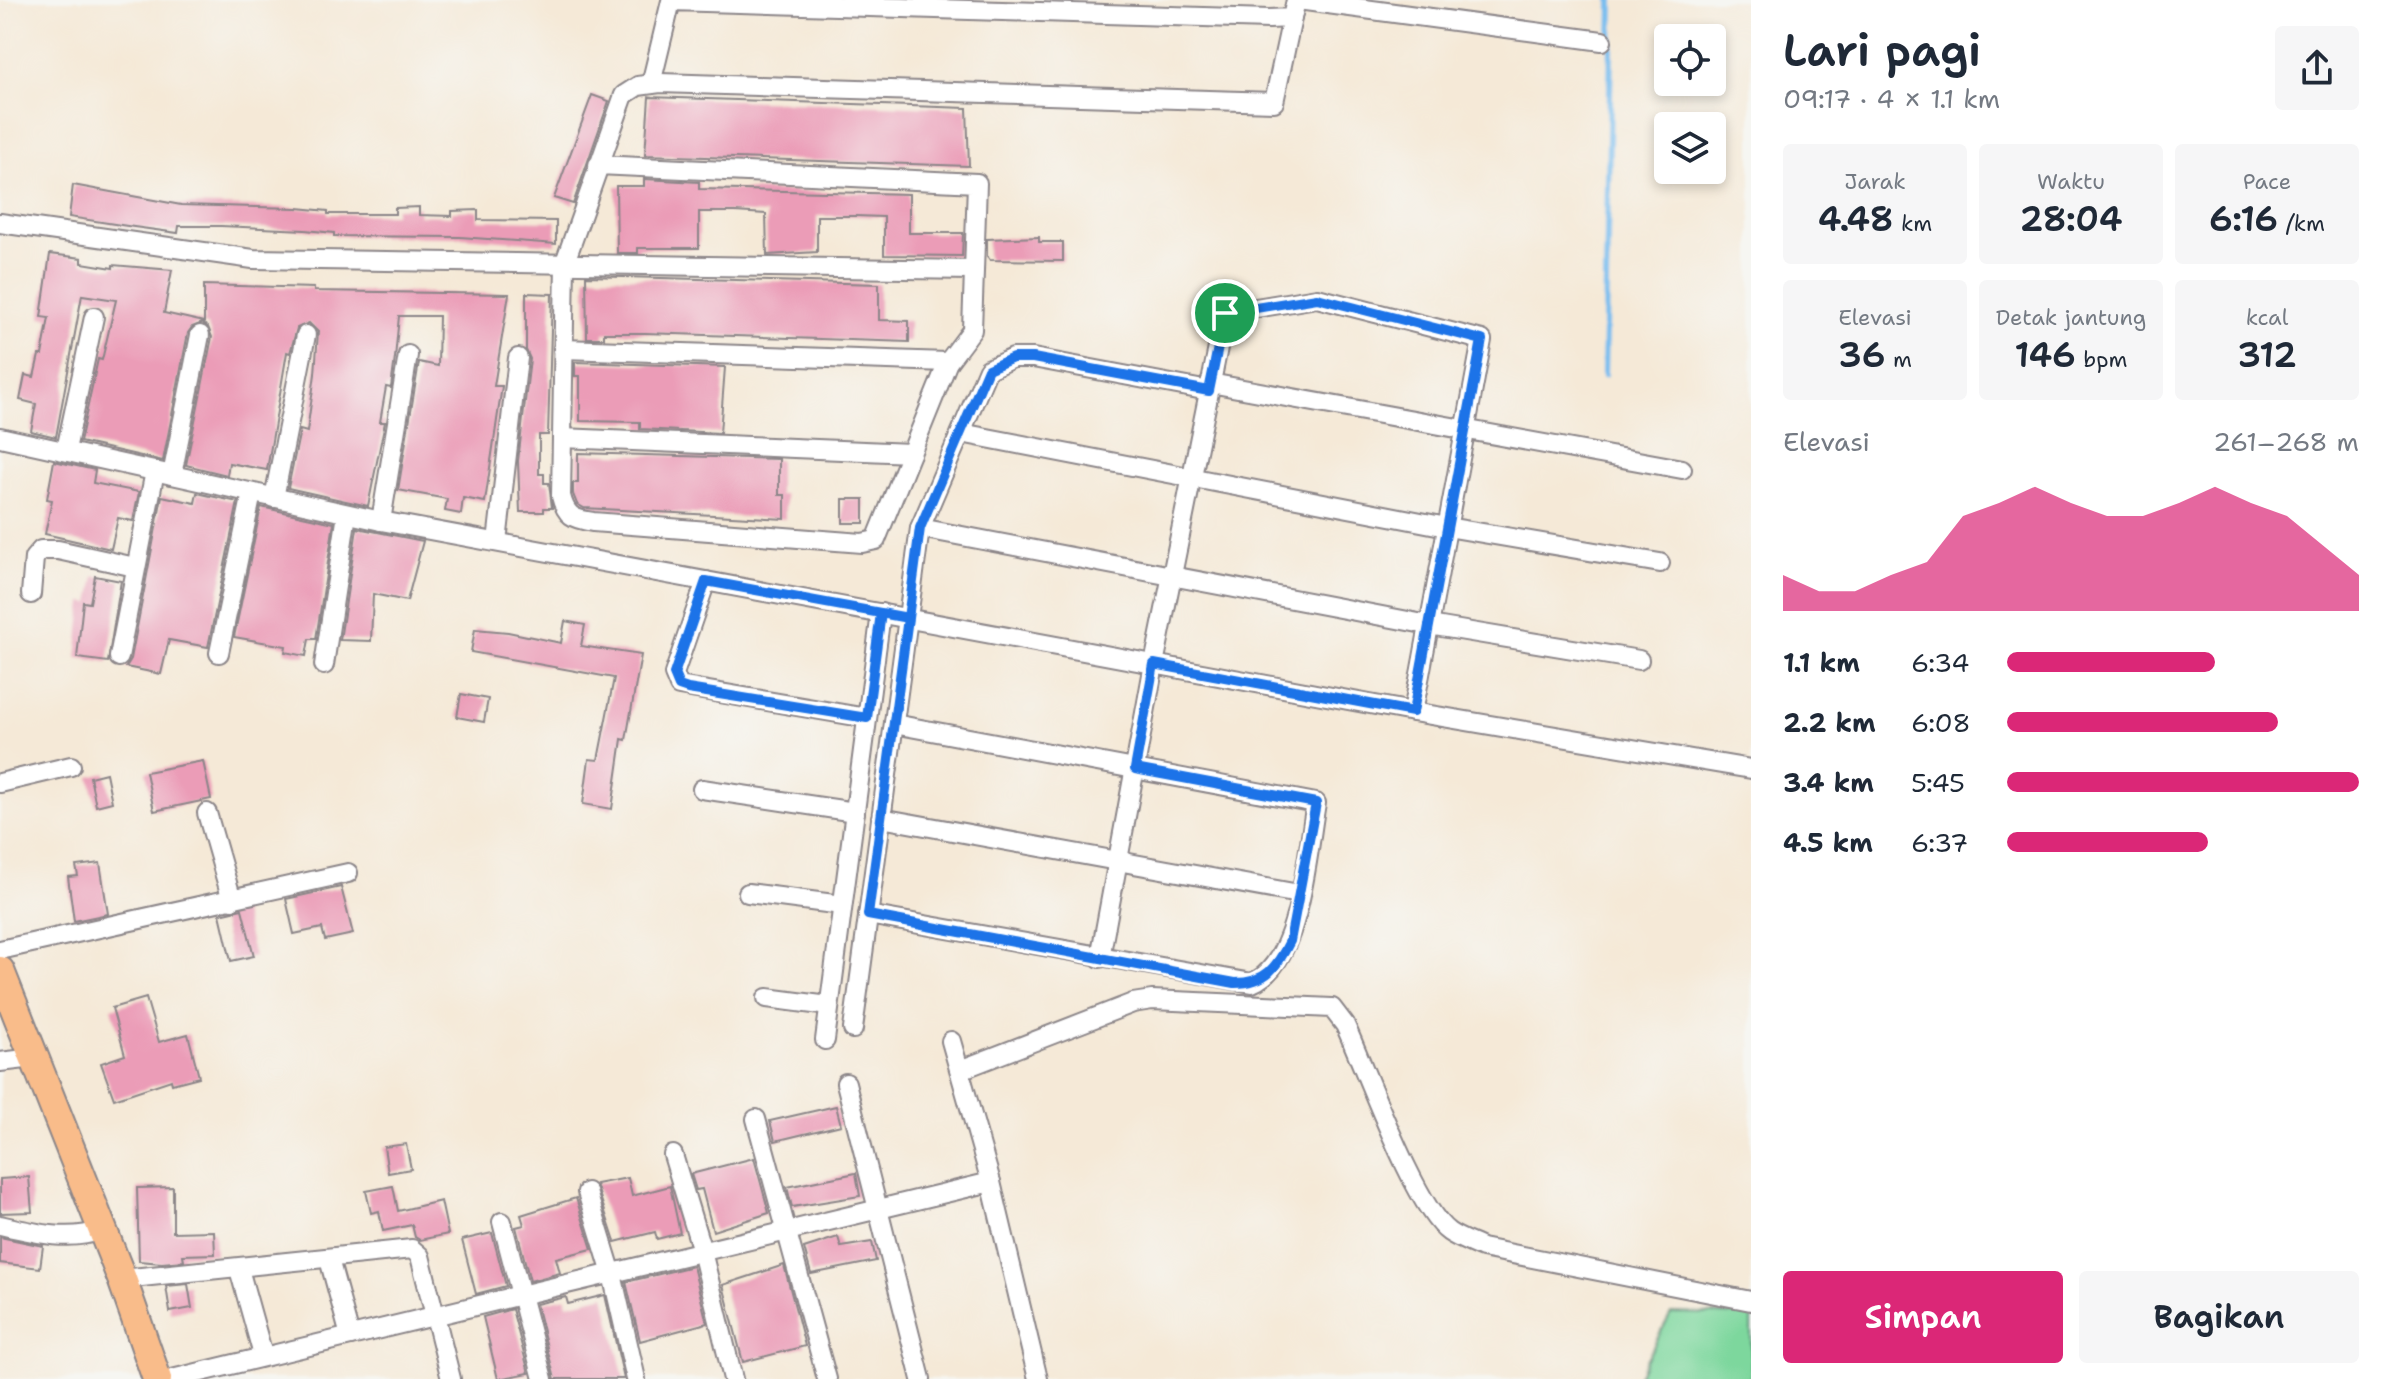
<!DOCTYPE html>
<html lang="id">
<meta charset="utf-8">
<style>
:root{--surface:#fff;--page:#f6f6f7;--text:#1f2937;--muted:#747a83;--accent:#db2777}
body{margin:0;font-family:"Shantell Sans",sans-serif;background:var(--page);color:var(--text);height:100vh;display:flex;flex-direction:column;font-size:30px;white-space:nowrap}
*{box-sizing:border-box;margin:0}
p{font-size:26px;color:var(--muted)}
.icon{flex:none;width:44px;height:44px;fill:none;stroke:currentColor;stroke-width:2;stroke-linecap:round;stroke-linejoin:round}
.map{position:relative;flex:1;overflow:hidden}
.drawer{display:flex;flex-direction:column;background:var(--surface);width:640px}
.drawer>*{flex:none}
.buttons{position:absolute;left:1654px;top:24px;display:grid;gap:16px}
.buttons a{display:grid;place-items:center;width:72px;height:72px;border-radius:8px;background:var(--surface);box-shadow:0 4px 12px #0003;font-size:40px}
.pin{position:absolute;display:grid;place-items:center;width:68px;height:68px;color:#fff;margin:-34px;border:4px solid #fff;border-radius:50%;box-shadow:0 2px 8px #0007}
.round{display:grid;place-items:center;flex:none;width:84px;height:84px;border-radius:8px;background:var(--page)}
.summary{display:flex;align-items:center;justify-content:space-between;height:136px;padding:0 32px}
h1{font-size:44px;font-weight:600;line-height:60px}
.figures{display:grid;grid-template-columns:repeat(3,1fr);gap:12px;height:136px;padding:8px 32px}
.figures div{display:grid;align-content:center;border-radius:8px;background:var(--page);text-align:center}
.figures b{font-size:34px;font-weight:600}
.figures small{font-size:22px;font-weight:400}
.figures p{font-size:22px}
.chart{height:224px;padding:16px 32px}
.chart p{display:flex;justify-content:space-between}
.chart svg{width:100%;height:144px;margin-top:8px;fill:var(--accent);opacity:.7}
.cta{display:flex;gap:16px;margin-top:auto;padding:16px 32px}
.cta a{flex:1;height:92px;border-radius:8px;background:var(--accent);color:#fff;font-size:32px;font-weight:600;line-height:92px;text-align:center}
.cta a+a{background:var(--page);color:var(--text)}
ul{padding:0 32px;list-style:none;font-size:26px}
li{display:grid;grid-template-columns:128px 96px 1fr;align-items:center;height:60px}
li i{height:20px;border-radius:10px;background:var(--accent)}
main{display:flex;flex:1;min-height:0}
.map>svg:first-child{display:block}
</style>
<main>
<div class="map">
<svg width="1751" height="1379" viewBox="0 0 1751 1379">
<rect width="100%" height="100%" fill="#f6f6f2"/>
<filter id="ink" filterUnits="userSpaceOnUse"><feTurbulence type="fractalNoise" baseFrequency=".0125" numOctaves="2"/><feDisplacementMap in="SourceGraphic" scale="16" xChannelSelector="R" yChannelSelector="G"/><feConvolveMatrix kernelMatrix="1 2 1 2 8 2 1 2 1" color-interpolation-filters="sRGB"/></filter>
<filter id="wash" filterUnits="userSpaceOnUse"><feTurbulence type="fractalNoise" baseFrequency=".006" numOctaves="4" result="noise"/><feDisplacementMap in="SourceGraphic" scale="32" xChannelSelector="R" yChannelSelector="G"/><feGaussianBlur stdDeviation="1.8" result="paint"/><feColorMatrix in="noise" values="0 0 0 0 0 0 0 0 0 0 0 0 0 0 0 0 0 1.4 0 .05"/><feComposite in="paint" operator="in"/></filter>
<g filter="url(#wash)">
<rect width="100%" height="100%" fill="#f5e9d7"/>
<!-- green -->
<path fill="#7dd79d" stroke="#507c6c" stroke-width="2" d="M1671,1313L1751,1315V1379H1636Z"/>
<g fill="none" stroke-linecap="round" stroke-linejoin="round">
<!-- stream -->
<path stroke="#78bdef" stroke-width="6" d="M1604,375L1612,0"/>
</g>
<g id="blocks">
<!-- building -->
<g fill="#eb9cb7">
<path d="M592,95L609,101L573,204L554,198Z"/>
<path d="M649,97L967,108L969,166L645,155Z"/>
<path d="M644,179L699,182V189L909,194V233H963L962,256L884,255V217L855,216H817V252L767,255L766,214L735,212H699V248H638V253H617L616,186H644Z"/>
<path d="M73,185L181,205L297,208L328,211V214H395V208L419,207V215L452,216V211L478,210V220L556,221V244L460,237L334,236V233L305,230L221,226H179L178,233L134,227L69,217Z"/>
<path d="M1039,237V242H1063V261L990,260L987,256V239Z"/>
<path d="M50,254L82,258V263L113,268V265L172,270L164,313L204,322V285L314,288V291L509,294L494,386H502L485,502L463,498L461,514L445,511L447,499L398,490L419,362L438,366L439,316H399L395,358L391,388L386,387L380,422H385L368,506L288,488L300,430L307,432L315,374L318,332L309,323L297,328L290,353L287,352L267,470L229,463L227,475L186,465L212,337L208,327L202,323L192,327L188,333L163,461L80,442L98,359L102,360L116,300L82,295L56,437L31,431L36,404L20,400L25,375L34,377L39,355H42L49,318L41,317Z"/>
<path d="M586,276L879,284V320L909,321V342L645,333H604V338H587Z"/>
<path d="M526,293L552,294L548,435H539V474H544V483H549L552,508H544V512H520L518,461L530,359L526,350Z"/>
<path d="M575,362L725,367L720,433L640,429V422L580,421V376H575Z"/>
<path d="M578,453L779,459V495H785V519L584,508L577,504L573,494V483H578Z"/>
<path d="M54,461L95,470L93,483L139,492L133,521L118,518L111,549L45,534L52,500L47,499Z"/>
<path d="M197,493L238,502L208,647L169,640L161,674L126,667L131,659L162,496L195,503Z"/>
<rect x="843" y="499" width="21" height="24"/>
<path d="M261,507L334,523L316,639H309L306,656L285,652L286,646L234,637Z"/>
<path d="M357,528L423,541L407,601L373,594L371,641L340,640Z"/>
<path d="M95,576L121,581L108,662L77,658L83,602L90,603Z"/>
<path d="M565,621L585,625L581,646L641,655L626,740L622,739L612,809L583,804L589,759L598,760L614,678L471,652L475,629L508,632L561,643Z"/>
<path d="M461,694L488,699L484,722L457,717Z"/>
<path d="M203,761L211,799L154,811L146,772Z"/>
<path d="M106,773L112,802L96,806L90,777Z"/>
<path d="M100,863L108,914L74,921L68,877L78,876L76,866Z"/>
<path d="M341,887L353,934L325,940L322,928L294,934L286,899Z"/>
<path d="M242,909L254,956L231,961L220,914Z"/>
<path d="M146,998L159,1042L188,1034L199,1077L172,1084L171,1080L114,1099L101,1063L125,1055L112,1008Z"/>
<path d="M836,1106L841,1125L775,1141L770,1121Z"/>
<path d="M406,1144L411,1169L388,1173L384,1147Z"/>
<path d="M754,1158L769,1213L713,1231L702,1189L696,1190L691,1174Z"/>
<path d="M856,1173L860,1196L792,1207L787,1187Z"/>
<path d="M29,1177L32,1212L0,1213V1179Z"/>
<path d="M628,1178L632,1196L670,1186L680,1233L657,1239L655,1232L615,1242L596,1184Z"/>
<path d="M393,1186L398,1211L441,1201L448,1234L420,1240L415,1237L412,1225L383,1231L379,1211L371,1213L366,1191Z"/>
<path d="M173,1187V1232L214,1231L215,1254L183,1255L184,1261L162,1263L139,1261L137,1188Z"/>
<path d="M576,1198L592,1249L556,1258L560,1273L530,1281L516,1227L524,1225L521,1215Z"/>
<path d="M492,1233L506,1286L476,1294L462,1240Z"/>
<path d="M0,1237L43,1246L40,1268L0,1263Z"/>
<path d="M838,1237L841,1247L872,1242L876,1261L811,1274L804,1248Z"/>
<path d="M784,1265L805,1346L743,1362L723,1285Z"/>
<path d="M693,1266L707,1323L640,1341L626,1282Z"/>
<path d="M188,1284L192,1308L170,1312L166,1286Z"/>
<path d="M605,1295L624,1379H555L536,1304L566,1297L568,1304Z"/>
<path d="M512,1309L529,1373L498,1379L483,1317Z"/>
</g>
</g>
</g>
<g filter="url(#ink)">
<use href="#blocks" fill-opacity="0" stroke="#8c8689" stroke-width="2"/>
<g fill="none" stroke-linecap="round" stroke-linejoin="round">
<!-- minor casing -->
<g stroke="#8c8689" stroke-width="22">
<g id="minor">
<path d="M1298,0L1602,41"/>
<path d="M651,84L671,1L1269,19L1292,18L1296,0"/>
<path d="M598,165L977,183L972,330L948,362L876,540L862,543L593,522C573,519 566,516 561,496L565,262L624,95L638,86L660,83L1274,102L1292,18"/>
<path d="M0,223L253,259L972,270"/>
<path d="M563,349L948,362"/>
<path d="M1210,383L1682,469"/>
<path d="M961,433L1447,527L1660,563"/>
<path d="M0,437L381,521L1413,712L1751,769"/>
<path d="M562,438L911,453"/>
<path d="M66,450L94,317"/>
<path d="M172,475L200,335"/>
<path d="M274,498L306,335"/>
<path d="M381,521L408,355"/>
<path d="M920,528L1429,625L1639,660"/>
<path d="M497,542L518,358"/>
<path d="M706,581L674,674L679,686L867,718"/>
<path d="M31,594L34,558L41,550H58L135,567"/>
<path d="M219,653L252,493"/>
<path d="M119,657L155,471"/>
<path d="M324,665L347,514"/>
<path d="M0,783L71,766"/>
<path d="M702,789L855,812"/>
<path d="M207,813L232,900"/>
<path d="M881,818L1299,894"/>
<path d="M748,893L842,905"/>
<path d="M868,915L1252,983C1301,963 1307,852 1316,803L894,724"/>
<path d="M0,950L348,873"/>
<path d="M1100,958L1154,664L1225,313L1317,298L1482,340L1413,712"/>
<path d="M767,998L829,1006"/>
<path d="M853,1029L920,528L988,369L1013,358H1033L1209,391"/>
<path d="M825,1040L881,613"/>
<path d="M951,1041L991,1182L1038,1379"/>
<path d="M0,1062L34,1058"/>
<path d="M960,1070L1133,1003L1152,1000L1332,1008L1345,1025C1365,1068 1415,1208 1449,1232C1459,1239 1472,1243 1482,1248L1751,1301"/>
<path d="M846,1083L921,1379"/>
<path d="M756,1119L827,1379"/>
<path d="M673,1155L702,1251L733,1379"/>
<path d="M587,1192L612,1274L636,1379"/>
<path d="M502,1222L543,1379"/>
<path d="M0,1225C34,1233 69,1242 102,1230"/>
<path d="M329,1259L350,1336"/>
<path d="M239,1269L263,1355"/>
<path d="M122,1279L412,1249L420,1256L451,1379"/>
<path d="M172,1379L991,1182"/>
</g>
</g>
<!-- highway casing -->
<g stroke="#8c8689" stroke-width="32">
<path id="highway" d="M0,971L122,1279L157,1379"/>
</g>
<!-- minor -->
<use href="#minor" stroke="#fff" stroke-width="18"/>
<!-- highway -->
<use href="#highway" stroke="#f9bc8a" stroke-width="28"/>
</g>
</g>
<g fill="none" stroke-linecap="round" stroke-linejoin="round" filter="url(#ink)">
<!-- route casing -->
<g stroke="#fff" stroke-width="16">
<path id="route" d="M1225,313L1209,391L1033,358H1013L988,369L920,528L908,618L706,581L674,674L679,686L688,689L867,718L881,613L908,618L868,915L1235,983C1266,983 1277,967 1290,941L1316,803L1135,769L1154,664L1413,712L1482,340L1317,298L1225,313"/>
</g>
<!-- route -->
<use href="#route" stroke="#1a73e8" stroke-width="10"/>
</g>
</svg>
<div class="buttons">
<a><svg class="icon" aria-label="locate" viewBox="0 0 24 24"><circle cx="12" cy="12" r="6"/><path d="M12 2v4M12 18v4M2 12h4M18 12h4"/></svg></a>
<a><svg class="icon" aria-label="layers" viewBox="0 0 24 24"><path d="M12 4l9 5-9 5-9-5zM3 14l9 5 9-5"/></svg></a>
</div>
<div class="pin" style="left:1225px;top:313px;background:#1e9e55"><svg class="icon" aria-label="arrive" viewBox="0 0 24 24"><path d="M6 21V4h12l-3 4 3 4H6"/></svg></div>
</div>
<section class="drawer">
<div class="summary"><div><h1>Lari pagi</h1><p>09:17 · 4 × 1.1 km</p></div><a class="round"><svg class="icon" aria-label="share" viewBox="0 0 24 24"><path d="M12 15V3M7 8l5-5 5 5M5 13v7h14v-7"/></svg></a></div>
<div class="figures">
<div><p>Jarak</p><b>4.48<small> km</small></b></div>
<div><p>Waktu</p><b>28:04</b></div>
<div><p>Pace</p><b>6:16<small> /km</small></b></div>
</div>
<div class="figures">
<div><p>Elevasi</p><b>36<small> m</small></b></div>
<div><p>Detak jantung</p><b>146<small> bpm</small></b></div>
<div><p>kcal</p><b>312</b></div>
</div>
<div class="chart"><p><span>Elevasi</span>261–268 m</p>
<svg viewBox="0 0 160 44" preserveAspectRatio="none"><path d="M0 44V33L10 38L20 38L30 33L40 29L50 15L60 11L70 6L80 11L90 15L100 15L110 11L120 6L130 11L140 15L150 24L160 33V44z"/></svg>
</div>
<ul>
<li><b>1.1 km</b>6:34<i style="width:59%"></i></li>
<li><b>2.2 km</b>6:08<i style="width:77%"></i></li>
<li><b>3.4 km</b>5:45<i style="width:100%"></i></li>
<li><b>4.5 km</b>6:37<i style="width:57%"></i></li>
</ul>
<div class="cta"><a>Simpan</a><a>Bagikan</a></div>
</section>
</main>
